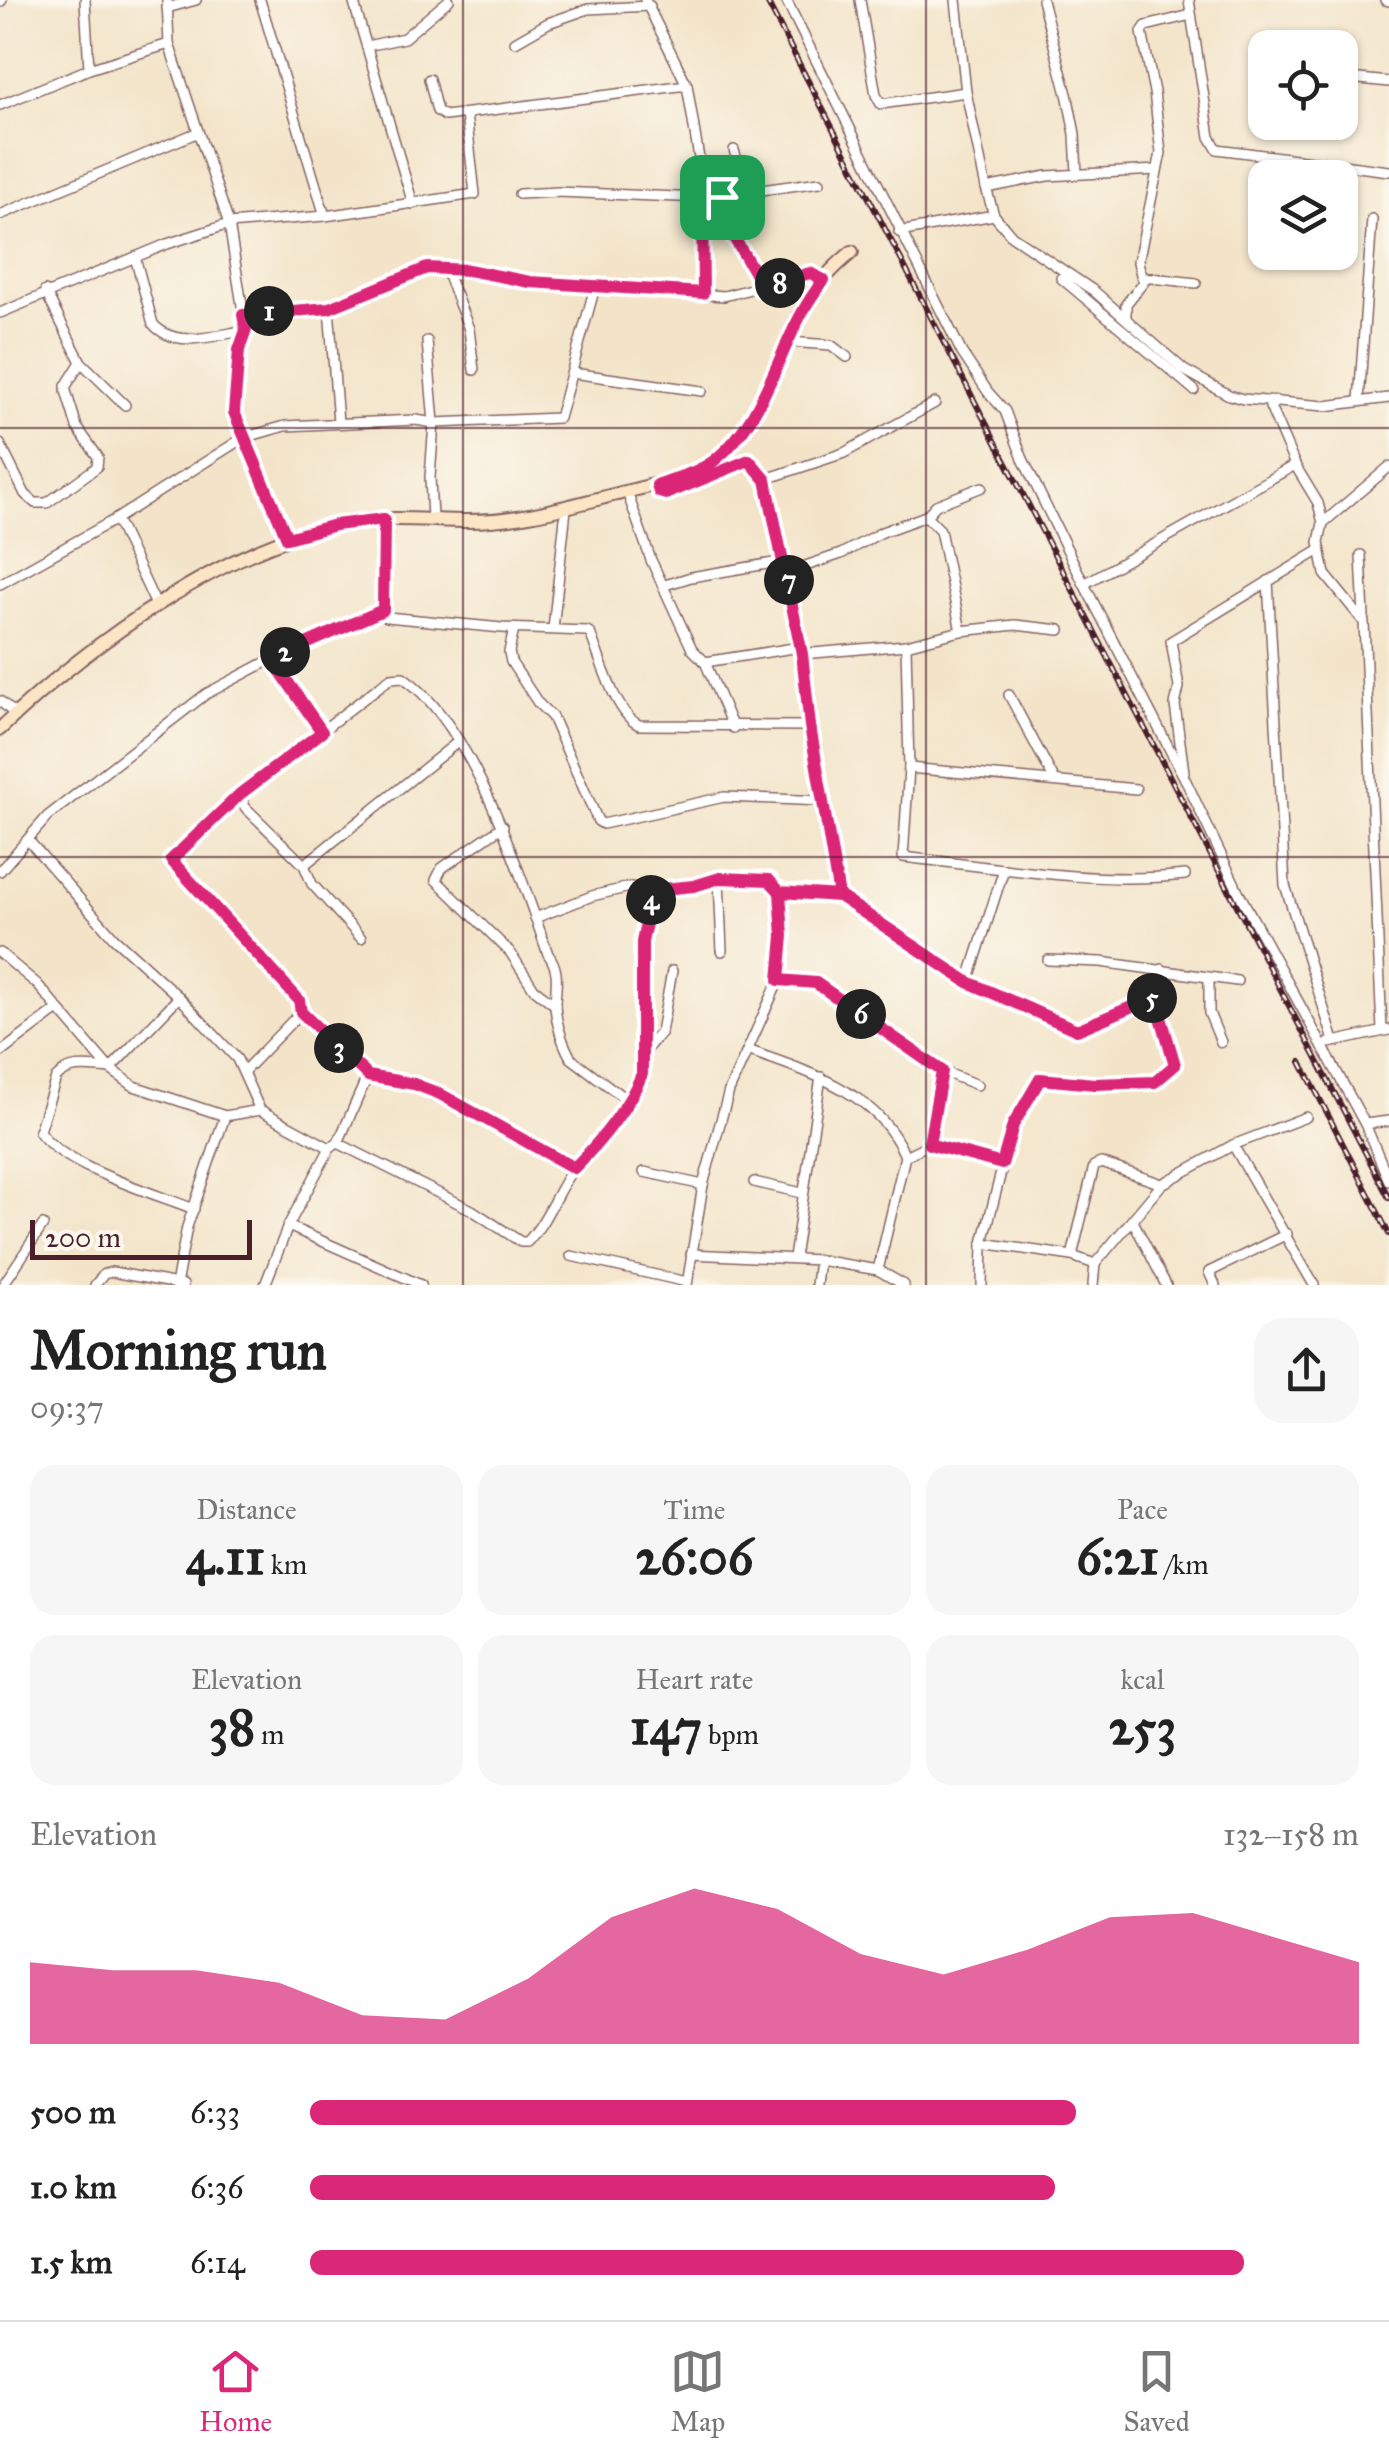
<!DOCTYPE html>
<meta charset="utf-8">
<style>
:root{--surface:#fff;--page:#f6f6f6;--text:#222;--muted:#767676;--line:#e0e0e0;--accent:#db2777}
body{margin:0;font-family:"IM FELL Great Primer",serif;background:var(--page);color:var(--text);height:100vh;display:flex;flex-direction:column;font-size:38px;white-space:nowrap}
*{box-sizing:border-box;margin:0}
p{font-size:32px;color:var(--muted)}
.icon{flex:none;width:55px;height:55px;fill:none;stroke:currentColor;stroke-width:2;stroke-linecap:round;stroke-linejoin:round}
.map{position:relative;height:1285px;overflow:hidden}
.panel{display:flex;flex-direction:column;background:var(--surface);flex:1}
.panel>*{flex:none}
.tools{position:absolute;left:1248px;top:30px;display:grid;gap:20px}
.tools a{display:grid;place-items:center;width:110px;height:110px;border-radius:20px;background:var(--surface);box-shadow:0 2px 8px #0004;font-size:50px}
.scale{position:absolute;left:30px;bottom:25px;width:222px;box-sizing:border-box;padding-left:10px;border:5px solid #4a1f2b;border-top:0;font-size:28px;line-height:35px;white-space:nowrap;color:#4a1f2b;-webkit-text-stroke:8px #fbf7ec;paint-order:stroke}
.pin{position:absolute;display:grid;place-items:center;width:85px;height:85px;color:#fff;margin:-42px;border-radius:20px;box-shadow:0 5px 15px #0006}
.km{position:absolute;width:50px;height:50px;margin:-25px;border-radius:50%;background:#222;color:#fff;font-size:28px;line-height:50px;text-align:center}
.round{display:grid;place-items:center;flex:none;width:105px;height:105px;border-radius:30px;background:var(--page)}
.summary{display:flex;align-items:center;justify-content:space-between;height:170px;padding:0 30px}
h1{font-size:55px;font-weight:700;line-height:75px}
.figures{display:grid;grid-template-columns:repeat(3,1fr);gap:15px;height:170px;padding:10px 30px}
.figures div{display:grid;align-content:center;border-radius:25px;background:var(--page);text-align:center}
.figures b{font-size:50px;font-weight:700}
.figures small{font-size:28px;font-weight:400}
.figures p{font-size:28px}
.chart{height:280px;padding:20px 30px}
.chart p{display:flex;justify-content:space-between}
.chart svg{width:100%;height:180px;margin-top:10px;fill:var(--accent);opacity:.7}
ul{padding:0 30px;list-style:none;font-size:32px}
li{display:grid;grid-template-columns:160px 120px 1fr;align-items:center;height:75px}
li i{height:25px;border-radius:12px;background:var(--accent)}
.dock{display:flex;justify-content:space-around;align-items:center;height:140px;border-top:2px solid var(--line);background:var(--surface);font-size:28px;color:var(--muted)}
.dock a{display:grid;justify-items:center;gap:5px}
.dock .on{color:var(--accent)}
.map>svg:first-child{display:block}
</style>
<div class="map">
<svg width="1389" height="1285" viewBox="0 0 1389 1285">
<rect width="100%" height="100%" fill="#fbf7ec"/>
<filter id="ink" filterUnits="userSpaceOnUse"><feTurbulence type="fractalNoise" baseFrequency=".01" numOctaves="2"/><feDisplacementMap in="SourceGraphic" scale="20" xChannelSelector="R" yChannelSelector="G"/><feConvolveMatrix kernelMatrix="1 2 1 2 8 2 1 2 1" color-interpolation-filters="sRGB"/></filter>
<filter id="wash" filterUnits="userSpaceOnUse"><feTurbulence type="fractalNoise" baseFrequency=".0048" numOctaves="4" result="noise"/><feDisplacementMap in="SourceGraphic" scale="40" xChannelSelector="R" yChannelSelector="G"/><feGaussianBlur stdDeviation="2.25" result="paint"/><feColorMatrix in="noise" values="0 0 0 0 0 0 0 0 0 0 0 0 0 0 0 0 0 1.4 0 .05"/><feComposite in="paint" operator="in"/></filter>
<g filter="url(#wash)">
<rect width="100%" height="100%" fill="#f3e4c9"/>
</g>
<g filter="url(#ink)">
<g fill="none" stroke-linecap="round" stroke-linejoin="round">
<!-- street casing -->
<g stroke="#856462" stroke-width="12">
<g id="street">
<path d="M85,0L89,69"/>
<path d="M167,0L169,44L229,224L246,330L239,350L234,413L287,537"/>
<path d="M260,0L325,216"/>
<path d="M353,0L413,204"/>
<path d="M645,0L687,85L703,183V293"/>
<path d="M786,0L962,353L988,392L1005,411L1023,459L1084,584L1185,779L1241,897L1365,1124L1389,1181"/>
<path d="M860,0L876,95L881,104L966,92"/>
<path d="M956,0L966,92L986,188L994,215L1012,236L1094,291L1184,370L1229,395L1243,399L1325,406L1389,398"/>
<path d="M1042,0L1068,98L1075,134L1077,174"/>
<path d="M1189,0L1210,137L1217,149L1389,171"/>
<path d="M1385,0L1389,1"/>
<path d="M0,2L2,0"/>
<path d="M167,8L196,0"/>
<path d="M515,42L548,23L588,9L650,6"/>
<path d="M367,46L404,38L449,0"/>
<path d="M1340,77L1389,82"/>
<path d="M429,79L437,111L445,116L687,85"/>
<path d="M0,105L89,69L169,44"/>
<path d="M734,150L747,192"/>
<path d="M986,188L1047,176L1157,170"/>
<path d="M519,194L558,192L702,198L820,182"/>
<path d="M723,197L733,237L756,275L759,289"/>
<path d="M0,215L196,133"/>
<path d="M899,232L994,215"/>
<path d="M135,257L153,324C176,350 216,335 246,330"/>
<path d="M445,268L469,329L474,370"/>
<path d="M1143,277L1196,283"/>
<path d="M1061,278L1194,390"/>
<path d="M45,291L81,362L125,405"/>
<path d="M329,308L338,422"/>
<path d="M0,313L167,244L229,224L325,216L475,194L466,114"/>
<path d="M243,315L329,308L427,268L467,270L530,282L724,296L810,273L825,280"/>
<path d="M1126,318V304L1143,283L1138,262L1161,153L1154,92L1142,32L1146,26L1191,15"/>
<path d="M427,341L434,423L430,477L432,519"/>
<path d="M789,342L831,345L847,357"/>
<path d="M572,373L702,391"/>
<path d="M1276,401L1270,407L1295,465L1318,503L1323,523L1319,542L1325,574L1364,622L1382,1031"/>
<path d="M1359,401L1372,219"/>
<path d="M0,444L25,494L35,503H47L97,467L98,457L77,427L66,391V386L81,362"/>
<path d="M766,479L844,453L935,403"/>
<path d="M657,485L659,492L666,494L749,460L766,479L802,654L810,726L839,896"/>
<path d="M627,492L651,560L692,649L705,662L733,728"/>
<path d="M926,516L940,530L961,631"/>
<path d="M116,519L157,607"/>
<path d="M1323,523L1389,467"/>
<path d="M1361,555L1364,617"/>
<path d="M788,572L841,554L882,532L926,516L936,505L982,487"/>
<path d="M1268,581L1285,885L1334,1041"/>
<path d="M0,584L116,519L243,438L285,426L416,420L434,423L559,418L595,287"/>
<path d="M1084,584L1295,465"/>
<path d="M665,585L691,577L785,561"/>
<path d="M383,610L384,519"/>
<path d="M514,629L509,652L511,662L538,703L552,717L598,821L603,824L724,797L823,801"/>
<path d="M553,629L566,509"/>
<path d="M906,645L909,768L903,857C994,867 1095,885 1185,875"/>
<path d="M802,654L906,645L961,631L1015,625L1060,630"/>
<path d="M272,659L322,732"/>
<path d="M705,662L800,647"/>
<path d="M1009,695L1054,779"/>
<path d="M0,701L15,714"/>
<path d="M909,768L1136,789"/>
<path d="M1184,772L1175,705L1179,687L1171,641L1320,550"/>
<path d="M240,794L245,807L304,865L312,884L361,938"/>
<path d="M503,826L442,868L436,880L510,952L534,989L555,1005"/>
<path d="M28,840L114,938L179,997L237,1059L260,1110"/>
<path d="M304,865L459,741"/>
<path d="M0,871L48,816L206,694L272,659L383,610L382,615L387,617L502,628L587,631L590,633C600,657 615,714 639,725L810,726"/>
<path d="M719,878L722,951"/>
<path d="M535,918L592,896L630,887L653,890L694,886L736,877L769,880L780,892L839,896L968,982L1077,1031L1155,997L1162,969"/>
<path d="M0,953L37,984L110,1069L134,1086L225,1116L260,1110L330,1148L338,1143L472,1210L521,1242H527C547,1222 556,1192 573,1169C597,1139 627,1111 642,1074V943L653,890"/>
<path d="M1048,960L1101,962L1237,981"/>
<path d="M1209,979V1013L1221,1042"/>
<path d="M779,980L816,983L942,1071L977,1085"/>
<path d="M968,982L1004,869"/>
<path d="M179,997L110,1069C91,1068 71,1062 56,1078L39,1131C62,1167 154,1193 194,1209"/>
<path d="M1329,1043L1389,1030"/>
<path d="M750,1051C809,1072 878,1092 905,1156L929,1144L1002,1164"/>
<path d="M0,1053L57,1010"/>
<path d="M643,1053L661,1032L672,971"/>
<path d="M244,1071L301,1012"/>
<path d="M1365,1124L1389,1121"/>
<path d="M338,1143L368,1075"/>
<path d="M929,1144L942,1071"/>
<path d="M1233,1145L1314,1285"/>
<path d="M574,1168L440,1095L414,1084L368,1075L301,1012L299,1000L173,865V855L212,823L240,794L380,686L391,678L403,677C474,726 520,875 548,954C560,970 556,984 555,1002C555,1019 562,1043 571,1058L627,1100"/>
<path d="M644,1172L703,1185"/>
<path d="M754,1182L802,1193"/>
<path d="M1133,1221L1166,1285"/>
<path d="M288,1226L421,1285"/>
<path d="M983,1243L1072,1256L1095,1264"/>
<path d="M691,1254L819,1260L878,1270L904,1285"/>
<path d="M571,1256L687,1282"/>
<path d="M1072,1256L1094,1166L1101,1163L1162,1184"/>
<path d="M794,1258L821,1077"/>
<path d="M878,1270L905,1156"/>
<path d="M3,1285L43,1225"/>
<path d="M95,1285L104,1274L112,1272L183,1285"/>
<path d="M176,1285L187,1227L225,1116"/>
<path d="M265,1285L288,1226L330,1148"/>
<path d="M687,1285L703,1185L729,1091L779,980L783,936L780,892"/>
<path d="M816,1285L819,1260"/>
<path d="M982,1285L983,1243L1013,1125L1041,1079L1095,1084L1155,1082L1175,1065L1155,997"/>
<path d="M1093,1285L1095,1264L1162,1184L1233,1145L1306,1117"/>
<path d="M1215,1285L1209,1272L1287,1234"/>
</g>
</g>
<!-- secondary casing -->
<g stroke="#856462" stroke-width="16">
<path id="secondary" d="M0,729C88,645 232,539 355,522C393,516 431,521 469,521C523,521 572,505 625,492C653,485 685,479 710,463C757,435 775,361 799,316C811,292 831,269 852,252"/>
</g>
<!-- street -->
<use href="#street" stroke="#fff" stroke-width="9"/>
<!-- secondary -->
<use href="#secondary" stroke="#fce5c4" stroke-width="12"/>
<!-- rail casing -->
<g stroke="#4a1f2b" stroke-width="6">
<g id="rail">
<path d="M766,0L1389,1198"/>
<path d="M1301,1062L1389,1234"/>
</g>
</g>
<!-- rail -->
<use href="#rail" stroke="#fbf7ec" stroke-width="2.5" stroke-dasharray="8" stroke-linecap="butt"/>
</g>
</g>
<g fill="none" stroke-linecap="round" stroke-linejoin="round" filter="url(#ink)">
<!-- route casing -->
<g stroke="#fff" stroke-width="20">
<path id="route" d="M722,197L702,198L703,293L530,282L468,270L427,268L329,308L243,315L246,330L239,350L234,412L287,538L335,525L384,519L383,610L272,659L322,732L240,794L171,860L299,1000L301,1012L368,1076L414,1084L440,1094L574,1168C600,1142 628,1108 642,1074V942L653,890L694,886L720,878L769,880L780,892L839,896L968,982L1077,1030L1155,997L1175,1065L1155,1082L1095,1084L1040,1079L1013,1125L1002,1164L929,1144L942,1071L816,983L779,980L783,936L780,892L839,896L810,726L802,654L766,480L749,460L666,494L659,492L657,485C675,478 700,472 715,460C772,414 779,334 824,280L810,273L759,288L756,275L733,236L722,197"/>
</g>
<!-- route -->
<use href="#route" stroke="#db2777" stroke-width="12"/>
</g>
<!-- grid -->
<path fill="none" stroke="#4a1f2b" stroke-width="2.5" stroke-opacity="0.55" d="M463,0V1285M926,0V1285M0,428H1389M0,857H1389"/>
</svg>
<div class="tools">
<a><svg class="icon" aria-label="locate" viewBox="0 0 24 24"><circle cx="12" cy="12" r="6"/><path d="M12 2v4M12 18v4M2 12h4M18 12h4"/></svg></a>
<a><svg class="icon" aria-label="layers" viewBox="0 0 24 24"><path d="M12 4l9 5-9 5-9-5zM3 14l9 5 9-5"/></svg></a>
</div>
<div class="scale">200 m</div>
<div class="pin" style="left:722px;top:197px;background:#1e9e55"><svg class="icon" aria-label="arrive" viewBox="0 0 24 24"><path d="M6 21V4h12l-3 4 3 4H6"/></svg></div>
<b class="km" style="left:269px;top:311px">1</b>
<b class="km" style="left:285px;top:652px">2</b>
<b class="km" style="left:339px;top:1048px">3</b>
<b class="km" style="left:651px;top:900px">4</b>
<b class="km" style="left:1152px;top:998px">5</b>
<b class="km" style="left:861px;top:1014px">6</b>
<b class="km" style="left:789px;top:580px">7</b>
<b class="km" style="left:780px;top:283px">8</b>
</div>
<section class="panel">
<div class="summary"><div><h1>Morning run</h1><p>09:37</p></div><a class="round"><svg class="icon" aria-label="share" viewBox="0 0 24 24"><path d="M12 15V3M7 8l5-5 5 5M5 13v7h14v-7"/></svg></a></div>
<div class="figures">
<div><p>Distance</p><b>4.11<small> km</small></b></div>
<div><p>Time</p><b>26:06</b></div>
<div><p>Pace</p><b>6:21<small> /km</small></b></div>
</div>
<div class="figures">
<div><p>Elevation</p><b>38<small> m</small></b></div>
<div><p>Heart rate</p><b>147<small> bpm</small></b></div>
<div><p>kcal</p><b>253</b></div>
</div>
<div class="chart"><p><span>Elevation</span>132–158 m</p>
<svg viewBox="0 0 160 44" preserveAspectRatio="none"><path d="M0 44V24L10 26L20 26L30 29L40 37L50 38L60 28L70 13L80 6L90 11L100 22L110 27L120 21L130 13L140 12L150 18L160 24V44z"/></svg>
</div>
<ul>
<li><b>500 m</b>6:33<i style="width:73%"></i></li>
<li><b>1.0 km</b>6:36<i style="width:71%"></i></li>
<li><b>1.5 km</b>6:14<i style="width:89%"></i></li>
</ul>
</section>
<nav class="dock">
<a class="on"><svg class="icon" aria-label="home" viewBox="0 0 24 24"><path d="M3 11l9-7 9 7M6 9v11h12V9"/></svg>Home</a>
<a><svg class="icon" aria-label="map" viewBox="0 0 24 24"><path d="M3 6l6-2 6 2 6-2v14l-6 2-6-2-6 2zM9 4v14M15 6v14"/></svg>Map</a>
<a><svg class="icon" aria-label="saved" viewBox="0 0 24 24"><path d="M7 4h10v16l-5-4-5 4z"/></svg>Saved</a>
</nav>
